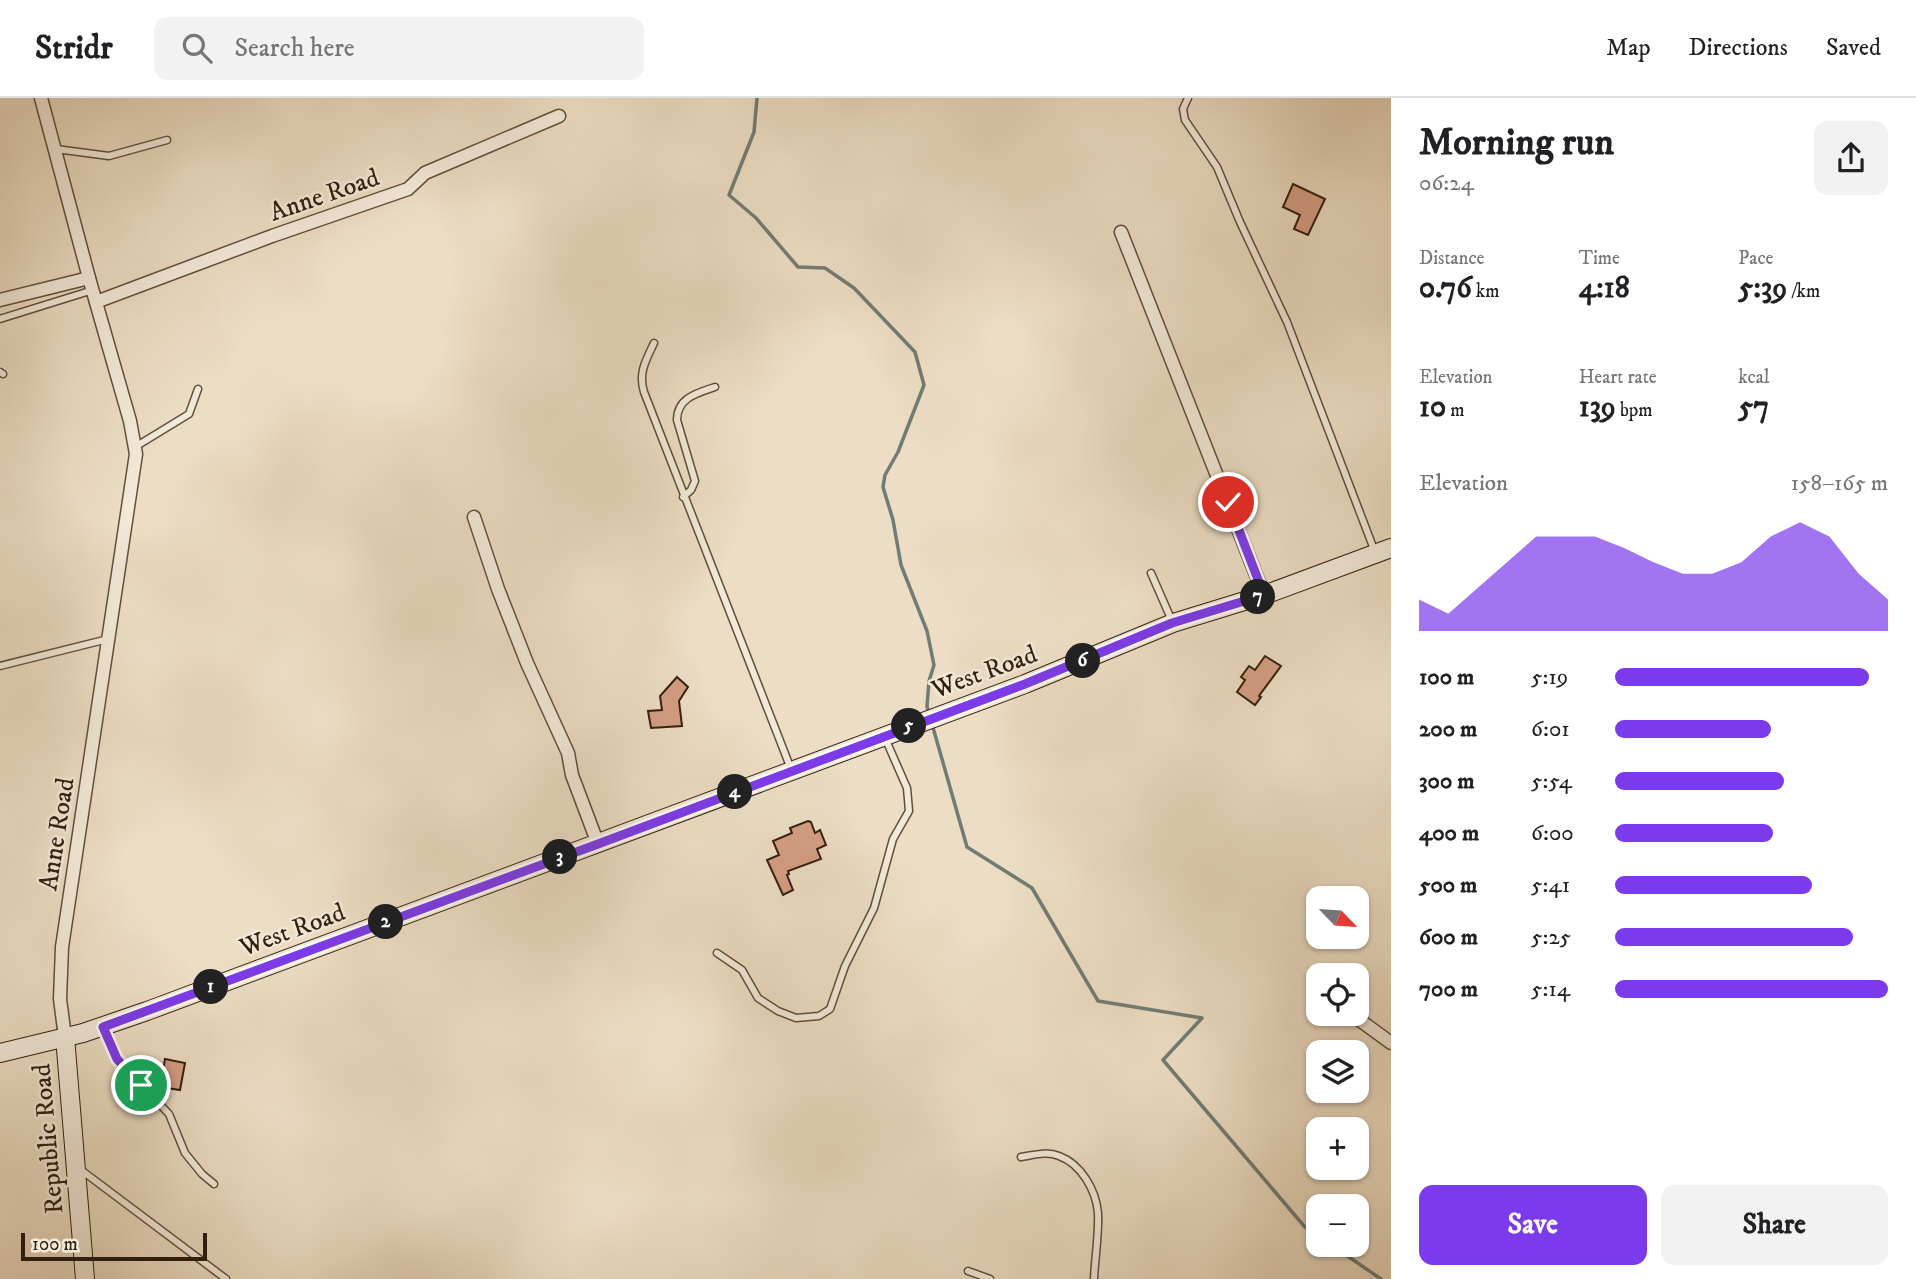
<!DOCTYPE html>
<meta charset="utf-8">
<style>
:root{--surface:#fff;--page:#f2f2f2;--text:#202124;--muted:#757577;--line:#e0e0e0;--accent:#7c3aed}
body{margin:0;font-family:"IM FELL DW Pica",serif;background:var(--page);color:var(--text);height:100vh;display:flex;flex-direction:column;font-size:26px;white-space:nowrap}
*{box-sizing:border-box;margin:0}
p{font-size:23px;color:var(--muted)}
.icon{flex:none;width:38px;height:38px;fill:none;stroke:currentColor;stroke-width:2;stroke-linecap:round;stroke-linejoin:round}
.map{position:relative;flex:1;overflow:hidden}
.drawer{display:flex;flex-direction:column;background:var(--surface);width:525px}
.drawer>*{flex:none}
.needle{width:46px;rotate:115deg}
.buttons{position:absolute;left:1306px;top:788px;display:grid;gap:14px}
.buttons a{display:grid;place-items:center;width:63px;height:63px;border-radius:14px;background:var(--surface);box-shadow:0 2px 5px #0004;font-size:35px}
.scale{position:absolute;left:21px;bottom:18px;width:186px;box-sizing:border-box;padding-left:7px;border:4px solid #32200d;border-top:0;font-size:19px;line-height:24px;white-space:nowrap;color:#32200d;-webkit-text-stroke:5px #f3e9d9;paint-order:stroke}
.pin{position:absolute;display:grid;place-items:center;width:60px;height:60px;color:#fff;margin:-30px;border:4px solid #fff;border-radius:50%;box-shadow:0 2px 7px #0007}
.km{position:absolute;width:35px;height:35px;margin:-18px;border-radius:50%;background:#222;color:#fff;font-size:19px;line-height:35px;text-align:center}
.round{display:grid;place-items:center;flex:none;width:74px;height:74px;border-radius:14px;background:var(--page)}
.headline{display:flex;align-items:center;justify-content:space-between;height:119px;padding:0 28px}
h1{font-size:38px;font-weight:700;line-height:52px}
.figures{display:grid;grid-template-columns:repeat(3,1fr);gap:10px;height:119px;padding:7px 28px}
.figures div{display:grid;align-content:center}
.figures b{font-size:30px;font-weight:700}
.figures small{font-size:19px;font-weight:400}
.figures p{font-size:19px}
.chart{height:196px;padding:14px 28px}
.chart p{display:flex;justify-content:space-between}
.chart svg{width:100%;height:126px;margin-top:7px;fill:var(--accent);opacity:.7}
.button{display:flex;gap:14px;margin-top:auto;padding:14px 28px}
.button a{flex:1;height:80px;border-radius:14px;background:var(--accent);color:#fff;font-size:28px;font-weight:700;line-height:80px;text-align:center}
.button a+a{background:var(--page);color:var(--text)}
ul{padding:0 28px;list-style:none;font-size:23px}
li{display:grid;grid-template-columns:112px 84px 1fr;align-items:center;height:52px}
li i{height:18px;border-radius:9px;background:var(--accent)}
header{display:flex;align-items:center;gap:42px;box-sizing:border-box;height:98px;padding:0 35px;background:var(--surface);border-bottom:2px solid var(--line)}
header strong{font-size:33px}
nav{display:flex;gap:38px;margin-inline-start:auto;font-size:24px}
.search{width:490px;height:63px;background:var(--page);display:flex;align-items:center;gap:18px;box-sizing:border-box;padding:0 24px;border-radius:14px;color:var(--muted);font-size:26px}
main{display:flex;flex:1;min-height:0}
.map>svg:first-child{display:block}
</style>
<header>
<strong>Stridr</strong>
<div class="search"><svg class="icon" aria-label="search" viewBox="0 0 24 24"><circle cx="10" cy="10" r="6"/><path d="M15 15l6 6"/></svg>Search here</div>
<nav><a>Map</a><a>Directions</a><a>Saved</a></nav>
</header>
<main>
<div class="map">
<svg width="1391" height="1181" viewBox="0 0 1391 1181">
<rect width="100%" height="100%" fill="#ecddc4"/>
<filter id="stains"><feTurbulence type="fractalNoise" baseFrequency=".00286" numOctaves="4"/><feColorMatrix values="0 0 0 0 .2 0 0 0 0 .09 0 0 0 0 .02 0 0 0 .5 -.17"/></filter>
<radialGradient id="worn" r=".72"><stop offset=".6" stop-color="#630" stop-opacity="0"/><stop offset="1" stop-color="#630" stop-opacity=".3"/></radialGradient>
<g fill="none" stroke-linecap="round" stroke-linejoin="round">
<!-- stream -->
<g stroke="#707c75" stroke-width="3.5">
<path d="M757,0L754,34L729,97L756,120L798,169L825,170L854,190L915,254L924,287L898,354L885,377L883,389L893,422L901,467L927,533L934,567L929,583L927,608L929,616"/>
<path d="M932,626L967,749L1032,790L1098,903L1202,920L1163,962L1304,1128L1318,1138"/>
<path d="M1330,1146L1381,1181"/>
</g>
</g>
<!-- building -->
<g fill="#d59e84" stroke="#32200d" stroke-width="2">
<path d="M1293,86L1325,101L1308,137L1294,131L1300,117L1283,109Z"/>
<path d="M1265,558L1281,568L1259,598L1261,599L1255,607L1237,594L1245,582L1241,579L1249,568L1255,572Z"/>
<path d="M677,579L688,589L679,603L682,628L651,630L648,613L662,612L660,598Z"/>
<path d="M808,723L811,724L815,735L820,732L826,747L817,751L821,761L788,773L789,776L787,777L793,792L783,797L767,762L779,757L773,743L792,735L790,730Z"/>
<path d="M165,961L185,965L180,992L160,989Z"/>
</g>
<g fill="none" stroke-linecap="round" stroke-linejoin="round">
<!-- lane casing -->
<g stroke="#604f3b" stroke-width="9">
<g id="lane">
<path d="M1188,0L1183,11L1185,22L1217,69L1240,124L1287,224L1375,454"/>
<path d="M56,51L109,58L167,42"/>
<path d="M0,221L93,192"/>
<path d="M654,245C646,262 638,275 644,294L791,671"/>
<path d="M0,274L3,276"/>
<path d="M135,349L189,316L198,291"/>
<path d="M683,399L691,392L695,383L677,322C677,300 697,295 715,289"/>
<path d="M1151,475L1172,523"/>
<path d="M0,568L108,541"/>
<path d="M717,855L742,872L758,900L778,913L796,920L819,918L830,911L845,868L874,810L893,741L909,713L907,690L885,640"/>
<path d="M103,930L117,961L169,1016L185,1055L202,1076L214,1086"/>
<path d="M1021,1059C1034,1057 1047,1053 1059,1058C1081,1066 1096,1092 1098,1115C1099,1136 1095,1159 1094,1181"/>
<path d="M81,1072L226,1181"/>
<path d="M968,1173L990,1181"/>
</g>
</g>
<!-- street casing -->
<g stroke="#604f3b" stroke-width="15">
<g id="street">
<path d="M41,0L89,180L130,323L136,356L62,849L60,901L65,939"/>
<path d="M1121,134L1264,497"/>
<path d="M0,202L89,180"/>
<path d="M96,204L272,138L408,91L425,75L559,18"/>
<path d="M474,419L498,491L527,565L568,655L572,677L598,746"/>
<path d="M1350,915L1391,945"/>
</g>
</g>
<!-- secondary casing -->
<g stroke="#32200d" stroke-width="20">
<g id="secondary">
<path d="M65,939L85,1181"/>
<path d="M0,955L83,935L147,913L1025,586L1173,525L1264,497L1391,450"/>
</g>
</g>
<!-- lane -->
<use href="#lane" stroke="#f3e9d9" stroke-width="6"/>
<!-- street -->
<use href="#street" stroke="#f3e9d9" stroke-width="12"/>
<!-- secondary -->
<use href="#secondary" stroke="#f3e9d9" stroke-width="18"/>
</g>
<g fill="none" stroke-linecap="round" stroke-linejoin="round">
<!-- route casing -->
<g stroke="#fff" stroke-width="14">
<path id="route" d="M141,987L117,961L103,929L598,746L1025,586L1172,525L1264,497L1228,404"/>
</g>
<!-- route -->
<use href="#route" stroke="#7c3aed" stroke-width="9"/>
</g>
<g text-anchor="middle" stroke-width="5" stroke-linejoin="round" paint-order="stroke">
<!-- street labels -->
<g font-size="26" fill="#32200d" stroke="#f3e9d9">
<text transform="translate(324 96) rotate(-19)" y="9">Anne Road</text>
<text transform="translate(984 573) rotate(-20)" y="9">West Road</text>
<text transform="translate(56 736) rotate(-81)" y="9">Anne Road</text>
<text transform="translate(292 831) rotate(-20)" y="9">West Road</text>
<text transform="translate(47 1041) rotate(-95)" y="9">Republic Road</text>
</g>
</g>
<rect width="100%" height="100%" filter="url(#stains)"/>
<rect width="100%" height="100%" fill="url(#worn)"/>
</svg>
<div class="buttons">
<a><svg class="needle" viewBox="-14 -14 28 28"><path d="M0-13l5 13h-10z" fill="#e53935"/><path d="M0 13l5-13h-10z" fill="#757577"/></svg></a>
<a><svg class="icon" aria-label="locate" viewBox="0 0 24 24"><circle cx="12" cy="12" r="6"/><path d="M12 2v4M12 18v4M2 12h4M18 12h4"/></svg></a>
<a><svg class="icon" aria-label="layers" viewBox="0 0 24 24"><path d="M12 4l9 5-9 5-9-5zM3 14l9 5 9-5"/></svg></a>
<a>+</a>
<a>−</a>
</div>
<div class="scale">100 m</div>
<div class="pin" style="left:141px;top:987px;background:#1e9e55"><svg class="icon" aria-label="arrive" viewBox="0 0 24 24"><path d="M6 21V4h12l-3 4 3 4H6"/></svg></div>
<div class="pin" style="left:1228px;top:404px;background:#d93025"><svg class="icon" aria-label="check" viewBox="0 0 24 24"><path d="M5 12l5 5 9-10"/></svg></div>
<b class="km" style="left:211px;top:889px">1</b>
<b class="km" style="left:386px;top:824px">2</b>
<b class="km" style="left:560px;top:759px">3</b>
<b class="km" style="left:735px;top:694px">4</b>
<b class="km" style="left:909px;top:628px">5</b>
<b class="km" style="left:1083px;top:563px">6</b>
<b class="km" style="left:1258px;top:499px">7</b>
</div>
<section class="drawer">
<div class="headline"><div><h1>Morning run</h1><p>06:24</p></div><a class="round"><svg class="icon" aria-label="share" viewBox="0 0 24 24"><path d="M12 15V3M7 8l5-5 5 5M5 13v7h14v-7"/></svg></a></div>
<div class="figures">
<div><p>Distance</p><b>0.76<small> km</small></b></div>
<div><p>Time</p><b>4:18</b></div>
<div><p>Pace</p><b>5:39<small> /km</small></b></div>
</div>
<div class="figures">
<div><p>Elevation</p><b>10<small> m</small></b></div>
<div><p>Heart rate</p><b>139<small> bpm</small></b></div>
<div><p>kcal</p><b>57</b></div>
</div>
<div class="chart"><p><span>Elevation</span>158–165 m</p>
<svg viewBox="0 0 160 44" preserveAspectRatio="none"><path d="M0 44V33L10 38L20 29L30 20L40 11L50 11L60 11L70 15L80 20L90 24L100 24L110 20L120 11L130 6L140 11L150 24L160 33V44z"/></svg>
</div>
<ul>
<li><b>100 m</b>5:19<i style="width:93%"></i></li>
<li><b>200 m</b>6:01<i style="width:57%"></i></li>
<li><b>300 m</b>5:54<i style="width:62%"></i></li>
<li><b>400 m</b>6:00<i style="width:58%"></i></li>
<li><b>500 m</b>5:41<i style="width:72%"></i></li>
<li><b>600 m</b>5:25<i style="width:87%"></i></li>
<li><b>700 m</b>5:14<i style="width:100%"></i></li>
</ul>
<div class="button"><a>Save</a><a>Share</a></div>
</section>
</main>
